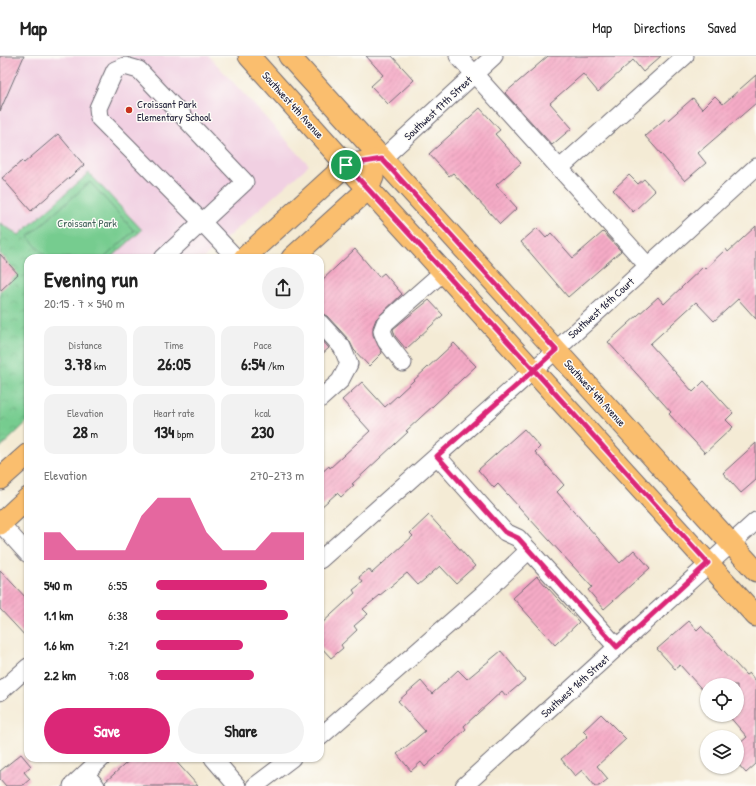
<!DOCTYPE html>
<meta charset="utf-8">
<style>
:root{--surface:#fff;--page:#f2f2f2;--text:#222;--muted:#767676;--line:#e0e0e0;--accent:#db2777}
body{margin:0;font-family:"Patrick Hand",sans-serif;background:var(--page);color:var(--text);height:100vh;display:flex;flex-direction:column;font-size:15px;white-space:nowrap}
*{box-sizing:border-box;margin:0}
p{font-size:13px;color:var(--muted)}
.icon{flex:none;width:22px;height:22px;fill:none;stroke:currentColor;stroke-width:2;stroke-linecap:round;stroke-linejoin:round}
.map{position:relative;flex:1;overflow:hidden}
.details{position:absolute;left:24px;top:198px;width:300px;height:508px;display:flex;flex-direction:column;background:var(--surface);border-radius:12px;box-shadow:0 1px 3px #0004}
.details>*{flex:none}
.controls{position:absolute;left:700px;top:622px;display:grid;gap:8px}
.controls a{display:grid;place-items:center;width:44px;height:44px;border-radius:50%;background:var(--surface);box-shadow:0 1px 3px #0004;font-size:20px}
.pin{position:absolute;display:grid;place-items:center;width:34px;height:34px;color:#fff;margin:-17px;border:2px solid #fff;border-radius:50%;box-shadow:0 1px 4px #0007}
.round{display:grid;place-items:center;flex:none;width:42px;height:42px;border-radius:21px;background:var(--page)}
.overview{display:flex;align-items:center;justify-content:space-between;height:68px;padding:0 20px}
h1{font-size:22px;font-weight:700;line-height:30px}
.metrics{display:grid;grid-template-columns:repeat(3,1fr);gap:6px;height:68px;padding:4px 20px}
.metrics div{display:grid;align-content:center;border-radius:10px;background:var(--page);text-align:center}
.metrics b{font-size:17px;font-weight:700}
.metrics small{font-size:11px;font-weight:400}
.metrics p{font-size:11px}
.chart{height:112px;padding:8px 20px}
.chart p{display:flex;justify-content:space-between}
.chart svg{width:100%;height:72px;margin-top:4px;fill:var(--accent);opacity:.7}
.cta{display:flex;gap:8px;margin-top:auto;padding:8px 20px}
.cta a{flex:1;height:46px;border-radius:24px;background:var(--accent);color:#fff;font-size:16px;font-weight:700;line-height:46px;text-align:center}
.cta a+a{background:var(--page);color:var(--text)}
ul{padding:0 20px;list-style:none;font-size:13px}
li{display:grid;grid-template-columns:64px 48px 1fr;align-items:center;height:30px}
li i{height:10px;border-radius:5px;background:var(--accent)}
header{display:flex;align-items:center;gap:24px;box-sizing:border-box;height:56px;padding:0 20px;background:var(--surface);border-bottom:1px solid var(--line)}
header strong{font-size:19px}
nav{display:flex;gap:22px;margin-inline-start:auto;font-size:14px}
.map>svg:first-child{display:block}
</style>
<header>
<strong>Map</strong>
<nav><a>Map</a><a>Directions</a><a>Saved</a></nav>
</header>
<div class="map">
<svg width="756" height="730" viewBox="0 0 756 730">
<defs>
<pattern id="park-crowns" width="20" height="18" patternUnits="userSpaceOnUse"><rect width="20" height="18" fill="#76cc8f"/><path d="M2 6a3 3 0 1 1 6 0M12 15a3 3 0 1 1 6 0" fill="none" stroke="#66af7c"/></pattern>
<pattern id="building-hatch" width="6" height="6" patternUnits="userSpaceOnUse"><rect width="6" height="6" fill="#f5abc6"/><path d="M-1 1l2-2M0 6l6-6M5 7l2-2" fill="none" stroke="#d293ab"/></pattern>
</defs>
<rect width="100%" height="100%" fill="#fdfcf7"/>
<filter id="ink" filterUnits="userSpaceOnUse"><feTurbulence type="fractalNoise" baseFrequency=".025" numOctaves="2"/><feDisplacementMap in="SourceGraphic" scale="8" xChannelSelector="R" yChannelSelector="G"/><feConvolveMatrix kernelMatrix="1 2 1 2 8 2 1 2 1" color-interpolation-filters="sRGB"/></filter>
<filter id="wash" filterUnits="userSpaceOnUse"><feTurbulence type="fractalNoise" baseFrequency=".012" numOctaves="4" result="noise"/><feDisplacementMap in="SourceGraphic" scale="16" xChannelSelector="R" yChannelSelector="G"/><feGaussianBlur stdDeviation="0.9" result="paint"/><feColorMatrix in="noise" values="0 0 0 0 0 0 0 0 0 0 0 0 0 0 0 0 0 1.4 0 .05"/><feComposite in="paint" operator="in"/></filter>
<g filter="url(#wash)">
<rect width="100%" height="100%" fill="#f4ebd5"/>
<!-- built -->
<path fill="#f1d0e2" d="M0,0H209L309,109L204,202H111L142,174L89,117L19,179L0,167Z"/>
<!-- park -->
<path fill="url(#park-crowns)" stroke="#4c7765" d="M89,117L142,174L111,202H28V365L0,392V167L19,179Z"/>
<!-- pitch -->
<path fill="#76cc8f" stroke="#4c7765" d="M90,126L134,175L104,202H47L28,181Z"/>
<g id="blocks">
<!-- building -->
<g fill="url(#building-hatch)">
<path d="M0,0H24L0,55Z"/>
<path d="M366,0H392L414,24L388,48L371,30L383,19Z"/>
<path d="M548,0H661L643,16L633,4L598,36L583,18L550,47L572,72L552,89L505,37Z"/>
<path d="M756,19V47L698,97L706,107L685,125L645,80L666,62L668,64L693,42L702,53L715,40L723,48Z"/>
<path d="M480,52L500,74L495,78L521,107L496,129L517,152L500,168L453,117L449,120L429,98Z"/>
<path d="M58,78L84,109L31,155L2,122L22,105L24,107Z"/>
<path d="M629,119L638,128L644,123L655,135L633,156L613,134Z"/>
<path d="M756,170V263L738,243L714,265L696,246L650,288L693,336L704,325L733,357L726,364L733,371L705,397L669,358L671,356L608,286L658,241L664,248L703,211L705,213L726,193L728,196Z"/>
<path d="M537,172L546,182L551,177L573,202L603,176L621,195L568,241L521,186Z"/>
<path d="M355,193L379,221L384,217L402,238L376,263L373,271V279L382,297L369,310L354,294L349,284L327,260L320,257V226Z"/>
<path d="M0,198L18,218L0,235Z"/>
<path d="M429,244L443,259L406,293L395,280L393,273Z"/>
<path d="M320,282L329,292L320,300Z"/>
<path d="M454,287L476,310L406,375L408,376L352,428L354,429L341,441L337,437L320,452V418L329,410L330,412L370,375L342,344L362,326L385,351Z"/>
<path d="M524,373L540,391L535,396L564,429L557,436L620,507L634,494L650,512L604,553L588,534L592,531L498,428L494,432L478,414Z"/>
<path d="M756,387V424L741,437L723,417Z"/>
<path d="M429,459L475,510L456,527L440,510L418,529L407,517L363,553L368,558L354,570L357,574L341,589L343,592L331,602L320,590V569L355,537L353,534L363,526L359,521L369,513L372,517L413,480L410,477Z"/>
<path d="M0,514L28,544V583L0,553Z"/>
<path d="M537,520L579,566L555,589L513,542Z"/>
<path d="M689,565L697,574L701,570L746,619L749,617L756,625V708L746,717L737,707V690L747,681L728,659H737V629H707V639L680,609L675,613L657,593Z"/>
<path d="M501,595L525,624L506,640L502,635L464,670L466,673L437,700L425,711L421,706L411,715L397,698L425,675L398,645L421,625L432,638L458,614L467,623Z"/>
<path d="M601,658L626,683L597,710L608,723L599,730H595L582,714L575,720L561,703L588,680L583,675Z"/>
<path d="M21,698L31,710L24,716L30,723L22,730H6L0,723V715Z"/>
<path d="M132,702H173L198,730H106L105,726Z"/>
</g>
</g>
</g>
<g filter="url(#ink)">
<use href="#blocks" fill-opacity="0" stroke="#6c6871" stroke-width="1"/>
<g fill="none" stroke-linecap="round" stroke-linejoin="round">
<!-- minor casing -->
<g stroke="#6c6871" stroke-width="19">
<g id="minor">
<path d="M458,0L648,210"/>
<path d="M382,103L494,0"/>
<path d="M559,113L685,0"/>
<path d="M163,202L202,166L99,62L98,52L115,14L125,10L139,14L245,126L202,166L236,202"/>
<path d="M320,267L342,291L349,308L340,325L320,343"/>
<path d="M403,307L386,285L382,275L385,267L443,216"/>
<path d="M437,400L505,476L518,482L617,591"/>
<path d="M0,467L28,498"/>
<path d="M320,504L556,294L756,111"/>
<path d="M0,636L28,611"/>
<path d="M320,681L483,538L529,494"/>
<path d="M213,702L237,730"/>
<path d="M85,718L96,730"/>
<path d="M72,730L102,702"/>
<path d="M255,730L292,702"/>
<path d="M464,730L756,465"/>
</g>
</g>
<!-- major casing -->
<g stroke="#6c6871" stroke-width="23">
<g id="major">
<path d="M249,0L368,133L756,560"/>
<path d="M289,0L756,515"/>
<path d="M244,202L346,109L382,103"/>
<path d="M292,202L368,133L373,121"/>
<path d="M0,423L28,398"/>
<path d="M0,468L28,442"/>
</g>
</g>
<!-- minor -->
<use href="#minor" stroke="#fff" stroke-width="17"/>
<!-- major -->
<use href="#major" stroke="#fabe6e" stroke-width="21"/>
</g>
</g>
<g fill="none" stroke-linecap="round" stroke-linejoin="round" filter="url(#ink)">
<!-- route casing -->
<g stroke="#fff" stroke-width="8">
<path id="route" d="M346,109L534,314L437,400L505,476L518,482L617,591L708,507L534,314L556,294L382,103L346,109"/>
</g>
<!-- route -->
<use href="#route" stroke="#db2777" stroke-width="5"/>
</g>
<!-- markers -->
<circle fill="#c8321e" stroke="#fdfcf7" stroke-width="1.5" cx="129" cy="54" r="4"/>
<g text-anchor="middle" stroke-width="3" stroke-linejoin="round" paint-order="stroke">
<!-- poi labels -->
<g font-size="11" fill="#22223b" stroke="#fdfcf7" text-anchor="start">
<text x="137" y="52">Croissant Park<tspan x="137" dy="13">Elementary School</tspan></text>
</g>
<!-- street labels -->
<g font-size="11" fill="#22223b" stroke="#fdfcf7">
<text transform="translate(293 49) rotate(48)" y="4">Southwest 4th Avenue</text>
<text transform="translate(438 52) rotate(-43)" y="4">Southwest 17th Street</text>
<text transform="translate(601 252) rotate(-42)" y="4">Southwest 16th Court</text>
<text transform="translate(595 337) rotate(48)" y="4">Southwest 4th Avenue</text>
<text transform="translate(575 630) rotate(-42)" y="4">Southwest 16th Street</text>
</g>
<!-- park labels -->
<g font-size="11" fill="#3f5e58" stroke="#fdfcf7">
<text x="87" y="171">Croissant Park</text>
</g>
</g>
</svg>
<div class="controls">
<a><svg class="icon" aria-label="locate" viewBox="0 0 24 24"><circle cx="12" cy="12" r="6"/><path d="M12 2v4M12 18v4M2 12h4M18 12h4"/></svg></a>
<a><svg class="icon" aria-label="layers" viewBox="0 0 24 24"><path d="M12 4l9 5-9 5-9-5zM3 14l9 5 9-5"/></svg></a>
</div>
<div class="pin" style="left:346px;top:109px;background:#1e9e55"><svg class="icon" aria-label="arrive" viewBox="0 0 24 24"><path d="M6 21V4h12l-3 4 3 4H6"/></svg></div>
<section class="details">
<div class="overview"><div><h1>Evening run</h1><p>20:15 · 7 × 540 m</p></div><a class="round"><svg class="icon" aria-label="share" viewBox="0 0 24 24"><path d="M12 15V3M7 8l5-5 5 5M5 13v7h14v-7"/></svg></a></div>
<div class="metrics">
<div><p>Distance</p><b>3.78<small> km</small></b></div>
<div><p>Time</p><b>26:05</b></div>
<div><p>Pace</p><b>6:54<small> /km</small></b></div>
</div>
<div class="metrics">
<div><p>Elevation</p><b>28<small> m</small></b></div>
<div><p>Heart rate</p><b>134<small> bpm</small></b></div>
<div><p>kcal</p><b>230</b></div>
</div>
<div class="chart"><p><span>Elevation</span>270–273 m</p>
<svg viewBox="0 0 160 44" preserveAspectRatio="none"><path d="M0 44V27L10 27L20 38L30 38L40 38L50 38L60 17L70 6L80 6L90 6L100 27L110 38L120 38L130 38L140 27L150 27L160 27V44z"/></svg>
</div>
<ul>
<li><b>540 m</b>6:55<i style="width:75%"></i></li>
<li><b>1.1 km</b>6:38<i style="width:89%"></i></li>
<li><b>1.6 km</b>7:21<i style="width:59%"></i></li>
<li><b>2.2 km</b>7:08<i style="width:66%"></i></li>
</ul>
<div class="cta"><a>Save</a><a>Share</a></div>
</section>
</div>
